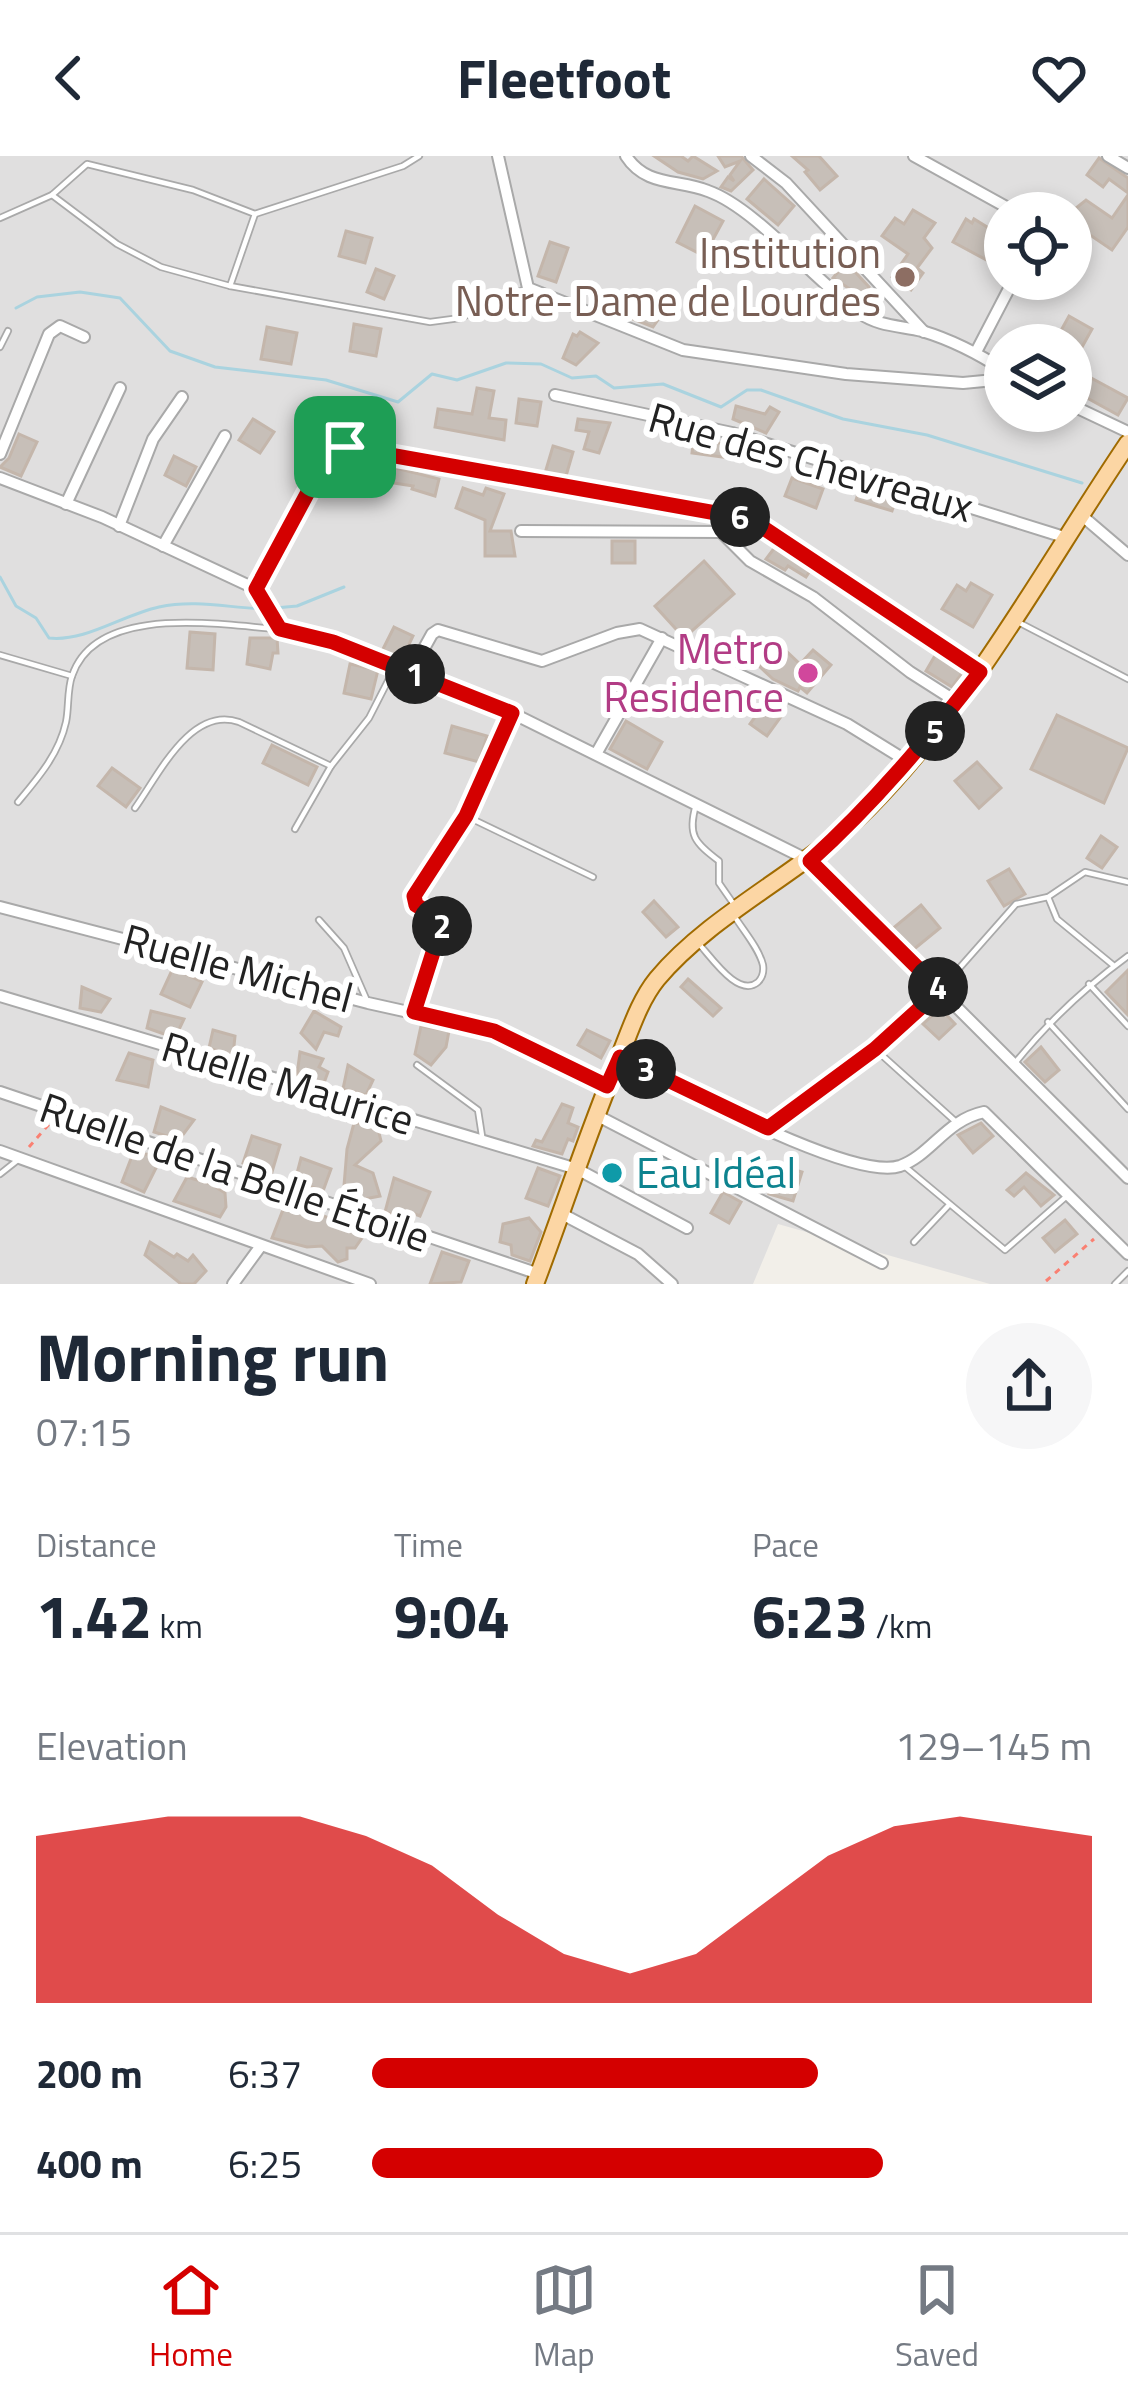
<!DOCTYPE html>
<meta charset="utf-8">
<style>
:root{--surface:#fff;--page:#f6f6f7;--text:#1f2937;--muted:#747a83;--line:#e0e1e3;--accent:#d40000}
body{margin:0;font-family:"Titillium Web",sans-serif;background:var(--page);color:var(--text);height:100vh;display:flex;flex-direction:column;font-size:45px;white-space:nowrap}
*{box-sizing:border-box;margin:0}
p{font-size:39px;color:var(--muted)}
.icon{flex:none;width:66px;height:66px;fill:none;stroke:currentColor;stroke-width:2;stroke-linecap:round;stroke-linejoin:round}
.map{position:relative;height:1128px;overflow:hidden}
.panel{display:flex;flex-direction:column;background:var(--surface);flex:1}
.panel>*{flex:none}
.controls{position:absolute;left:984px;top:36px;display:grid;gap:24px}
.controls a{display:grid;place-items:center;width:108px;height:108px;border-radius:50%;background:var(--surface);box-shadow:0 6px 18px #0003;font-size:60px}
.pin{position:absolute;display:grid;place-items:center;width:102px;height:102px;color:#fff;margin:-51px;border-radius:24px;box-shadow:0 6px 18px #0006}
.km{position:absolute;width:60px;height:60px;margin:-30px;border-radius:50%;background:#222;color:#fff;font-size:33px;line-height:60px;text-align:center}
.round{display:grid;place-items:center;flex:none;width:126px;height:126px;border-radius:63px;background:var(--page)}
.overview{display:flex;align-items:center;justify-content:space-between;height:204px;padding:0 36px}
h1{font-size:66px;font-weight:700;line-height:90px}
.figures{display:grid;grid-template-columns:repeat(3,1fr);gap:18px;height:204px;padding:12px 36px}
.figures div{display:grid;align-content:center}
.figures b{font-size:60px;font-weight:700}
.figures small{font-size:33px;font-weight:400}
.figures p{font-size:33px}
.chart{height:336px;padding:24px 36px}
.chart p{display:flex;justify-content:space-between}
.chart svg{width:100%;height:216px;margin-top:12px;fill:var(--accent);opacity:.7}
ul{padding:0 36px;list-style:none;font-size:39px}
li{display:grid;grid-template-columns:192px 144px 1fr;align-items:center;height:90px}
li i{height:30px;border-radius:15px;background:var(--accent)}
header{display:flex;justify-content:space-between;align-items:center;height:156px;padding:0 36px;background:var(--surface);font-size:54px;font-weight:700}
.tab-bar{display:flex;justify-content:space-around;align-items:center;height:168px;border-top:3px solid var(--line);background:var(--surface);font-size:33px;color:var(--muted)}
.tab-bar a{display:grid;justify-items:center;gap:6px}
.tab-bar .active{color:var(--accent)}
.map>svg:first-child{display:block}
</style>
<header><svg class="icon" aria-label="back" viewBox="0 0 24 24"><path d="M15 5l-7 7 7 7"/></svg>Fleetfoot<svg class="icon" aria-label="heart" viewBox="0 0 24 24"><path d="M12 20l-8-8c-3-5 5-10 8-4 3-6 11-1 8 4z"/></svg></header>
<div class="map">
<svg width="1128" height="1128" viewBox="0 0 1128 1128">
<rect width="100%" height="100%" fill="#f2efe9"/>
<!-- residential -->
<path fill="#e0dfdf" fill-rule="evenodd" d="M0,0H1128V1128H990L778,1068L753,1128H0ZM1005,57H1071V123H1005ZM1005,189H1071V255H1005Z"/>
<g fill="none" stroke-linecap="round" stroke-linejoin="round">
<!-- stream -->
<g stroke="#aad3df" stroke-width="3">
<path d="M16,152L37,141L80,136L120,142L170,195L215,211L326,224L398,246L432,218L457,224L506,207L541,208L572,222L596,220L614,232L663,228L721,251L747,234H761L843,263L927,279L1082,327"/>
<path d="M0,421L16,450L36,462L49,482C86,486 122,459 159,451C196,443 229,452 265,453"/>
<path d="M275,452L297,450L344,431"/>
</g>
</g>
<!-- building -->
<g fill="#c7bfb8" stroke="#c4b6ab" stroke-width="3">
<path d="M654,0H681L688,5L693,0L717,15L703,23L678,16Z"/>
<path d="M718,0H741L753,14L731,35L721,31L728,21L734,25L730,19L740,5L725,11Z"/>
<path d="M792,0H819L837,20L820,34L805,16L808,14Z"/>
<path d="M1099,2L1128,22V37L1109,23L1103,31L1087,19Z"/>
<path d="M764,23L794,50L778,69L747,43Z"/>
<path d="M1128,39V71L1112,94L1071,66V56L1086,44L1112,62Z"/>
<path d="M695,50L723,65L704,100L677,86Z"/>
<path d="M913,54L935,67L924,82L932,92L917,112L923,117L911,134L892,121L908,98L882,80L895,62L904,68Z"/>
<path d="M966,63L972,67L974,63L1005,82V114L953,86Z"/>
<path d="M346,75L372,82L365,107L339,100Z"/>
<path d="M550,86L568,92L556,126L538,120Z"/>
<path d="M846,106L869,131L862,141L833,122Z"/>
<path d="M376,113L394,120L384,143L367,136Z"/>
<path d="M649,139L667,151L653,171L633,163Z"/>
<path d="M1069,160L1092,173L1071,211L1128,242L1118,259L1071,233V189H1053Z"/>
<path d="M354,168L381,173L376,200L350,195Z"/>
<path d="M267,171L297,177L291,208L261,203Z"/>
<path d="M580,176L598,187L576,209L563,202L573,178L577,180Z"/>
<path d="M477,232L494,235L489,262L506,264L504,284L435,271L438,253L472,258Z"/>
<path d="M519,243L541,246L537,270L516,267Z"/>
<path d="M736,250L765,258L770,251L779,256L766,277L733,263Z"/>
<path d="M253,263L274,276L260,297L239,284Z"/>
<path d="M578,263L610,267L599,297L584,293L589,276L576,274Z"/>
<path d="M19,278L37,286L21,320L0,311L9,302Z"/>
<path d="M700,281L731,291L730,302L692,297L693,289L700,288Z"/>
<path d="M553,290L573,296L566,320L545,317Z"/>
<path d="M174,300L196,311L186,330L165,319Z"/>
<path d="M384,309L439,323L435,340L412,333L413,330L381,325Z"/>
<path d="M792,322L823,333L816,352L785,340Z"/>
<path d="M861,328L897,339L892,355L856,344Z"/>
<path d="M463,332L483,339L486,332L504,338L490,375H511L515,400H485V364L456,352Z"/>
<rect x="612" y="385" width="23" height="22"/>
<path d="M775,391L810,415L806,421L788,410L785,414L766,403Z"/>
<path d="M704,405L734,438L684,482L655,450Z"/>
<path d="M971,427L992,439L973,471L942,453L957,429L966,435Z"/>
<path d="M394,471L413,480L402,503L382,495Z"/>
<path d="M190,476L215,478L213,514L187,512Z"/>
<path d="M250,482H277L278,497H273L270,513L247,508Z"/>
<path d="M781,490L800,508L813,494L831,509L807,537L800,531L798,535L773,523L760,511Z"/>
<path d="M936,498L963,516L952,531L926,515Z"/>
<path d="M350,508L378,514L371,543L344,537Z"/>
<path d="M768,543L785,555L767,580L750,568Z"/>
<path d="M1057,559L1128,592L1104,647L1031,613Z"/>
<path d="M626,565L662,586L647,613L610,593Z"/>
<path d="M452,570L487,580L479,606L445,597Z"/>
<path d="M272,589L317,611L308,629L263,607Z"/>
<path d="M977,606L1001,632L979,652L955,625Z"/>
<path d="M112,612L140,632L126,651L98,630Z"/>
<path d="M1101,680L1117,691L1102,712L1087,702Z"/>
<path d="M1009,713L1025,738L1004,750L988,725Z"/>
<path d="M654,745L678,771L666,781L643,756Z"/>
<path d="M921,749L940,772L913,794L892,773Z"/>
<path d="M173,812L202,826L190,851L161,838Z"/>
<path d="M1128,814V859L1106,836Z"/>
<path d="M688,823L721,852L713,860L681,831Z"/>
<path d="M82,831L110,843L101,856L80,852Z"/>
<path d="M940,852L955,868L939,883L923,868Z"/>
<path d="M151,855L184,863L175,882L147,872Z"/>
<path d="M314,855L341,871L338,880L324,876L316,893L301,877Z"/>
<path d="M421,870L449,875L446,891L431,909L415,898Z"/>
<path d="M213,874L235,880L233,900L209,892Z"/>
<path d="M587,874L610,885L601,902L578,889Z"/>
<path d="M1041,891L1059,914L1045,926L1025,906Z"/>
<path d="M300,896L323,903L319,911L328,916L324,927L297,919Z"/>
<path d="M129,897L153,904L148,931L117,924Z"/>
<path d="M348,909L373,924L366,939L343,933Z"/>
<path d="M562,948L573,952L568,967L578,971L573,985L568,983L562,998L533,990L536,984L542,986Z"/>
<path d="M161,951L194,964L179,984L154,976Z"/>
<path d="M354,967L377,969L381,985L355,1009L373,1017L380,1040L354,1045L343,1042L347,993Z"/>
<path d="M981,967L993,980L973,997L958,979Z"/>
<path d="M252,980L280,989L272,1016L243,1007Z"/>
<path d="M147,998L160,1004L144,1036L122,1026L132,1000Z"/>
<path d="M301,1002L331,1013L323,1035L295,1025Z"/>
<path d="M778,1009L802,1016L793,1045L769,1038Z"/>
<path d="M538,1012L560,1020L548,1050L526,1042Z"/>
<path d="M1026,1017L1054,1039L1041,1050L1024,1031L1014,1040L1007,1034Z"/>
<path d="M187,1021L211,1028L225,1037L226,1051L220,1061L174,1045Z"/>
<path d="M394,1022L430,1036L420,1060L415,1058L413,1065L385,1056Z"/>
<path d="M723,1036L741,1046L729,1067L711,1057Z"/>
<path d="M286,1046L356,1072L364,1079L355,1092H347V1103L338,1106L322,1090L307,1091L272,1082Z"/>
<path d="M529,1062L541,1076L530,1105L512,1099L511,1089L500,1086L503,1068Z"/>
<path d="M1065,1064L1077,1078L1055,1096L1043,1082Z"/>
<path d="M150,1086L174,1101L177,1098L188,1105L193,1099L206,1115L194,1128H181L145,1099Z"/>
<path d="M442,1096L469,1105L461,1126L430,1128Z"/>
</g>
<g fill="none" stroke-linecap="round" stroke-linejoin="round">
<!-- service casing -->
<g stroke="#a9a9a9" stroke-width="8">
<g id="service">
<path d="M52,39L117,88L161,111L230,130L430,166L460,162L528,132"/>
<path d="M0,62L52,39L87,8L193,34L255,58L403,10L419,0"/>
<path d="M230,130L255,58"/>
<path d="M0,191L8,175"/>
<path d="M1018,466L1128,523"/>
<path d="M0,499L72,520"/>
<path d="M18,646C38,622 59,598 66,566C69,552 67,534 72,520C96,447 220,469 277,473"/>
<path d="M696,649C687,679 695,687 719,705V727L735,750"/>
<path d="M135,652C158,620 191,549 239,566L331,610L369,562L393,515"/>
<path d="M466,660L593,721"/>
<path d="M295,673L331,610"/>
<path d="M1048,741L1057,763L1113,809"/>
<path d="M319,764L344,792L368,847"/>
<path d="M698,787C710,799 738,843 758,826C763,821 764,816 763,809C759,792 742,773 733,758"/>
<path d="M1089,828L1128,870"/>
<path d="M1048,866L1128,953"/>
<path d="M1015,907C1049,865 1084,832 1128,800"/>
<path d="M417,909L478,954L482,980"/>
<path d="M956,966L875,893L940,834L1016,748L1048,741L1085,716L1128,726"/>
<path d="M768,972L875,894"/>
<path d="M903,1009L1005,1094L1068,1039"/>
<path d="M0,1018L19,1003"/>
<path d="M914,1086L948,1050"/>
<path d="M1115,1128L1128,1115"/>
</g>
</g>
<!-- minor casing -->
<g stroke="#a9a9a9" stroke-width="14">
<g id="minor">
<path d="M498,0L528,132L683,194L846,218L963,227L1005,223"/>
<path d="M626,0C646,31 678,23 708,35C756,52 816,126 860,157C877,170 901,170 922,175C952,184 979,198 1005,215"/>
<path d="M751,0L786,27L924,176"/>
<path d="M914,0L1017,57"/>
<path d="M1108,0L1128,12"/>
<path d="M976,196L1014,123"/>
<path d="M555,239L732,277L1064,381"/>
<path d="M1071,249L1128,276"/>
<path d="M0,298L49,178L60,170L84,181"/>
<path d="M0,322L102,361L256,433"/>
<path d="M66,348L120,232"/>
<path d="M1080,358L1128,399"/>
<path d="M119,370L153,283L182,241"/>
<path d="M521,375L721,376L750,405L813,441L910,516L957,546"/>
<path d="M163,390L225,280"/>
<path d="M256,433L280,473L333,486L512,557L810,705L1128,1022"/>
<path d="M256,433L329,297L345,291L750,363L980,516"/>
<path d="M411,516L432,478L438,474L542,505L617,477L640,473L847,568L910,607"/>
<path d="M596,598L662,482"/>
<path d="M0,751L368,847L494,875L607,930"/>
<path d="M0,840L577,1013L687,1072"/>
<path d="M414,856L443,765L416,749L414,739L466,660L512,557"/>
<path d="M619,901C672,926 851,1026 900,1010C931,999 946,964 984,956L1128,1098"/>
<path d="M0,936L539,1118"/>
<path d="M596,959L882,1107"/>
<path d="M0,995L370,1128"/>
<path d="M562,1058L638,1098L672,1128"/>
<path d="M233,1128L260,1091"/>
</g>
</g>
<!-- primary casing -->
<g stroke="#a06b00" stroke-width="20">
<path id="primary" d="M535,1128C564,1051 589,973 621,897C631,872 640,844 657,823C713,756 806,715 869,651C974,544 1045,410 1128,287"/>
</g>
<!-- path -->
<g stroke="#fa8072" stroke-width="3" stroke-dasharray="6 6" stroke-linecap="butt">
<path d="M29,991L50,967"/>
<path d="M1046,1125L1094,1083"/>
</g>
<!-- service -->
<use href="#service" stroke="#fff" stroke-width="4.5"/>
<!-- minor -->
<use href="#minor" stroke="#fff" stroke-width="10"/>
<!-- primary -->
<use href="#primary" stroke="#fcd6a4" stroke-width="16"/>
</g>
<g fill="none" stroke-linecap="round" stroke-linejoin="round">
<!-- route casing -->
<g stroke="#fff" stroke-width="24">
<path id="route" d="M345,291L750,363L980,516C927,584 874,647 810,705L940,834L875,893L768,972L620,901L607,930L494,875L414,856L443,765L416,749L414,740L466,660L512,557L333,486L280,473L256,433L329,297Z"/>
</g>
<!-- route -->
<use href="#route" stroke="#d40000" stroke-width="15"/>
</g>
<!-- markers -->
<circle fill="#8d6e63" stroke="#fff" stroke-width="4.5" cx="905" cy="121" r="12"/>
<circle fill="#d1479c" stroke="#fff" stroke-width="4.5" cx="808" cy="517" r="12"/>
<circle fill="#0f9aa8" stroke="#fff" stroke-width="4.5" cx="612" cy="1017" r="12"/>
<g text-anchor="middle" stroke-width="12" stroke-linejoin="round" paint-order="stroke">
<!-- education labels -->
<g font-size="42" fill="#785e54" stroke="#fff" text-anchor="end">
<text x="881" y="112">Institution<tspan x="881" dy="48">Notre-Dame de Lourdes</tspan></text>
</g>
<!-- street labels -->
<g font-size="42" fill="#222" stroke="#fff">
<text transform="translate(811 306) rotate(16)" y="15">Rue des Chevreaux</text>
<text transform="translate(238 812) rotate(15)" y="15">Ruelle Michel</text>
<text transform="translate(288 927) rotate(17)" y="15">Ruelle Maurice</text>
<text transform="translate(235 1016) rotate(19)" y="15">Ruelle de la Belle Étoile</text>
</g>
<!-- hotel labels -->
<g font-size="42" fill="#b23c85" stroke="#fff" text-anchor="end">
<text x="784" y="508">Metro<tspan x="784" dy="48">Residence</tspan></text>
</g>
<!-- culture labels -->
<g font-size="42" fill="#0d838f" stroke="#fff" text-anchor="start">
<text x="636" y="1032">Eau Idéal</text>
</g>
</g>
</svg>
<div class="controls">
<a><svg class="icon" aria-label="locate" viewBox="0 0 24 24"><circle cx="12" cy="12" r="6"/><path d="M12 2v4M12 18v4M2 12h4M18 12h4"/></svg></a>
<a><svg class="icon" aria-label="layers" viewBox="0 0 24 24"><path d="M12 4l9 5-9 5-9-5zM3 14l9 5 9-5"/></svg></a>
</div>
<div class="pin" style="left:345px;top:291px;background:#1e9e55"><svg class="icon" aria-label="arrive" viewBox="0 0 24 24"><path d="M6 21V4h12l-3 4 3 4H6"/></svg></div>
<b class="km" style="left:415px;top:518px">1</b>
<b class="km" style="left:442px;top:770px">2</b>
<b class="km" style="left:646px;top:913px">3</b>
<b class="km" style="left:938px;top:831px">4</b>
<b class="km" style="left:935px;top:575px">5</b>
<b class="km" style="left:740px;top:361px">6</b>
</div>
<section class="panel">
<div class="overview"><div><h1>Morning run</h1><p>07:15</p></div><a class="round"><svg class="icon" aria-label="share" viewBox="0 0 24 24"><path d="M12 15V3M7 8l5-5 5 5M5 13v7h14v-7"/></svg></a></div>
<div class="figures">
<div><p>Distance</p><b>1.42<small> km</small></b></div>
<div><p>Time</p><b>9:04</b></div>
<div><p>Pace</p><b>6:23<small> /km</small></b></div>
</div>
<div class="chart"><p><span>Elevation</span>129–145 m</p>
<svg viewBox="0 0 160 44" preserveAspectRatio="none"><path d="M0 44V10L10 8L20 6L30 6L40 6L50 10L60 16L70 26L80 34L90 38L100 34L110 24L120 14L130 8L140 6L150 8L160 10V44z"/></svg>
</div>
<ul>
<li><b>200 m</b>6:37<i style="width:62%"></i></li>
<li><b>400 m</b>6:25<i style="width:71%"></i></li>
</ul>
</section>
<nav class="tab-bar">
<a class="active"><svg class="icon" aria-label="home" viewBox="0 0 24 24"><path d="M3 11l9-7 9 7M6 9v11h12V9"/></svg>Home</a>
<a><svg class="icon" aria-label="map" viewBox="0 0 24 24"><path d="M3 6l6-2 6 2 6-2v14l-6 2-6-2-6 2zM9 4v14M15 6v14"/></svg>Map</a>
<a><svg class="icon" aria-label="saved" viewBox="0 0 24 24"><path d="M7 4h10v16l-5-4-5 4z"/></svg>Saved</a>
</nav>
